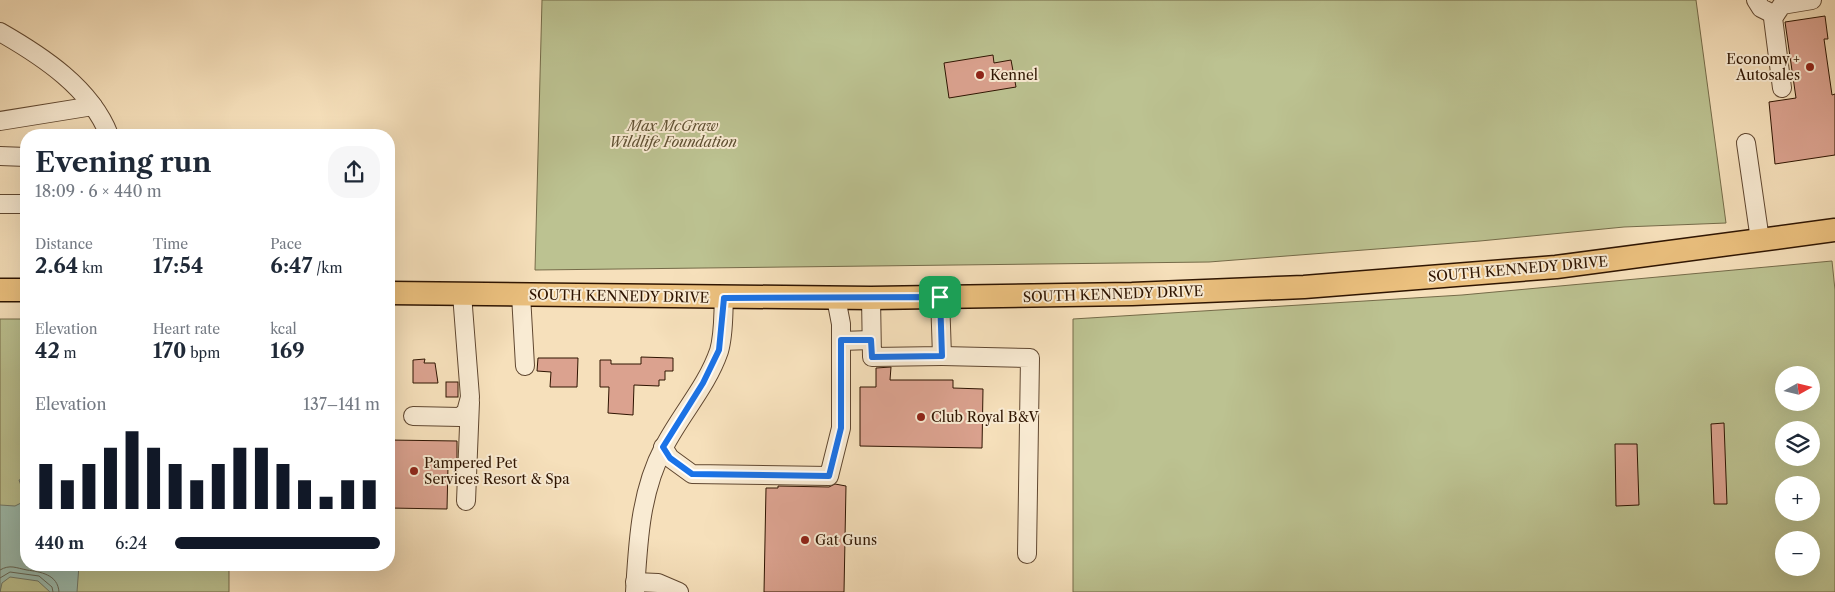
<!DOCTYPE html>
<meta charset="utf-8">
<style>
:root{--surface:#fff;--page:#f6f6f7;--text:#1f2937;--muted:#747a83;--accent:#111827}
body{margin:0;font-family:"Libre Caslon Text",serif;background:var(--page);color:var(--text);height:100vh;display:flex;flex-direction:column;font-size:19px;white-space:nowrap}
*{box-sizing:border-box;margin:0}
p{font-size:16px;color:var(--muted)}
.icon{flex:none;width:28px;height:28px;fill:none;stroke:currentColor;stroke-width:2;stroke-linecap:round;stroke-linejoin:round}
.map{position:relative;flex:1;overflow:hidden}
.details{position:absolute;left:20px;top:129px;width:375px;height:442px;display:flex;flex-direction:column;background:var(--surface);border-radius:20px;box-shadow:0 5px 20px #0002}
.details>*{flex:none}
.needle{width:32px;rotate:82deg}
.fabs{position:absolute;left:1775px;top:366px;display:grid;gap:10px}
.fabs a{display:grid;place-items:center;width:45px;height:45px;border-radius:50%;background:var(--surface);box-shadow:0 5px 20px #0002;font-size:25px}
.pin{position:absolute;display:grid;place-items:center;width:42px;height:42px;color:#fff;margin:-21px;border-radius:10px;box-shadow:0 2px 8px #0006}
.round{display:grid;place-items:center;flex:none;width:52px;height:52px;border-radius:20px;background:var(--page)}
.headline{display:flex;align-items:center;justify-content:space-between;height:85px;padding:0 15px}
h1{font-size:28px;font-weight:800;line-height:38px}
.stats{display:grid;grid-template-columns:repeat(3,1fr);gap:8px;height:85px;padding:5px 15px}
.stats div{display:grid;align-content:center}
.stats b{font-size:21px;font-weight:800}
.stats small{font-size:14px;font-weight:400}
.stats p{font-size:14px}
.chart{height:140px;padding:10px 15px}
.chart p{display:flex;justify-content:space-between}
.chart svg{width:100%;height:90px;margin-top:5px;stroke:var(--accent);stroke-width:6}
ul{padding:0 15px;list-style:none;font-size:16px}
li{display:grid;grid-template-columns:80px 60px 1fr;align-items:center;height:38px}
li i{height:12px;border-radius:6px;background:var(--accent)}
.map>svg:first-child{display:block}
</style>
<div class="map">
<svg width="1835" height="592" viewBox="0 0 1835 592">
<rect width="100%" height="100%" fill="#f6e0bb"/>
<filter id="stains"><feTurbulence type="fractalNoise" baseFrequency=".004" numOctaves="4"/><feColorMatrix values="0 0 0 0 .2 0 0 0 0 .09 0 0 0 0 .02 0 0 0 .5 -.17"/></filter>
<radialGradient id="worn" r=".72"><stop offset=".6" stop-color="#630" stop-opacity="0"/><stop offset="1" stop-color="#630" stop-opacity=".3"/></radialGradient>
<!-- green -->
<g fill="#bcc291" stroke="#756b49" fill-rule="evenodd">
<path d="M542,0H1696L1726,223L1624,227L1480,241L1209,262L535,270Z"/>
<path d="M1832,261L1835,290V592H1073V319L1462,295ZM1784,375H1811V402H1784ZM1784,430H1811V458H1784ZM1784,485H1811V512H1784ZM1784,540H1811V568H1784Z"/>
<path d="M0,319H26V565H229V592H0Z"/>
</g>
<!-- water -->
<path fill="#9dbdaf" stroke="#717969" d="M26,477V565H79L77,592H50L38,581L10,577L2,583L0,592V505L15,506L23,502V491L19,480Z"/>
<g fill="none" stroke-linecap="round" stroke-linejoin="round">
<!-- shore -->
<g stroke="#666858" stroke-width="1">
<path d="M0,570C10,564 16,568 27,570C40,572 58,574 59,592"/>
<path d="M0,578L10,572L39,576L52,587L53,592"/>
</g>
</g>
<!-- building -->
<g fill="#dba28f" stroke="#2e1401">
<path d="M1825,16L1828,39H1824L1832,95L1835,94V155L1775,164L1769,102L1796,98L1785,22Z"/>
<path d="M993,55L994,63L1011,60L1016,87L949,98L944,63Z"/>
<path d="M641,357L673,358V371H665V380H659V386L634,385L633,415L608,413L609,387H600V360H611V364H641Z"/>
<path d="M538,358H578L577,387H550L551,372L537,371Z"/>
<path d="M425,359L424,363H435L438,383H413V360Z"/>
<path d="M891,367L890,380H953V388L983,389L982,448L860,446V387H876V368Z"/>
<rect x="446" y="382" width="12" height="15"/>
<path d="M1724,423L1727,504H1714L1711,424Z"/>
<path d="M389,440L457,441V465H448L447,509L389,508Z"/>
<path d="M1615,444H1637L1639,505L1616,506Z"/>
<path d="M835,484L846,486L844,592H764L766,488H778V486L829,487Z"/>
</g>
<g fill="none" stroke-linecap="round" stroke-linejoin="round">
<!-- minor casing -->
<g stroke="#604730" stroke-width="20">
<g id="minor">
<path d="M1756,0L1761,8L1775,15"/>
<path d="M0,32C42,56 91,88 109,135"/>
<path d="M1782,88L1773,18L1782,5L1812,0"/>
<path d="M0,121L93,106"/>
<path d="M1746,143L1760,240"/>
<path d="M0,156L26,157"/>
<path d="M0,204H26"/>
<path d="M521,295L525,366"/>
<path d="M871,298L872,357L942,356L940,297"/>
<path d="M841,341L871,340"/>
<path d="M942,356L1030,358L1027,554"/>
<path d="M413,416L460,417L466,412L470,397L462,294"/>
<path d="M663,447L670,458L692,474L829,476L841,428V324L836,298"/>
<path d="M466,501L470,402"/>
<path d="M635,582L658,583L679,592"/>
<path d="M635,592C638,543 640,492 664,447C681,414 707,386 719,351C724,334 723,315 724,298"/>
</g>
</g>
<!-- major casing -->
<g stroke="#2e1401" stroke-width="25">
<g id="major">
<path d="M0,290H26"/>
<path d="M389,293L871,298L1132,294L1304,287L1556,267L1835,230"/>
</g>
</g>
<!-- minor -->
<use href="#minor" stroke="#f9ebd3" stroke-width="18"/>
<!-- major -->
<use href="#major" stroke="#ebc07e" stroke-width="22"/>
</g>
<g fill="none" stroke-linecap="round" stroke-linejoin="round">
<!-- route casing -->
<g stroke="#fff" stroke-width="10">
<path id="route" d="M940,297L942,356L872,357L871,340H841V428L829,476L692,474L670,458L663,447L703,383L719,350L724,298Z"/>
</g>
<!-- route -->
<use href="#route" stroke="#1a73e8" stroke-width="6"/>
</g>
<!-- markers -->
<g fill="#8f2418" stroke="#f9ebd3" stroke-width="2">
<circle cx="1810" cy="67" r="5"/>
<circle cx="980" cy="75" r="5"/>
<circle cx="921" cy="417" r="5"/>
<circle cx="414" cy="471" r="5"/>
<circle cx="805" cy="540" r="5"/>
</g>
<g text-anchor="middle" stroke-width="4" stroke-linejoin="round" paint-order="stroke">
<!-- poi labels -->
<g font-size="14" fill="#2e1401" stroke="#f9ebd3" text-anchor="start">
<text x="1800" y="64" text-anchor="end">Economy +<tspan x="1800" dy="16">Autosales</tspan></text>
<text x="990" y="80">Kennel</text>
<text x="931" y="422">Club Royal B&amp;V</text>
<text x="424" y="468">Pampered Pet<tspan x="424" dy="16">Services Resort &amp; Spa</tspan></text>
<text x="815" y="545">Gat Guns</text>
</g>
<!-- park labels -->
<g font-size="14" font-style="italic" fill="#605133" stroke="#f9ebd3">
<text x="673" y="131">Max McGraw<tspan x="673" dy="16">Wildlife Foundation</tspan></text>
</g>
<!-- street labels -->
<g font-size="14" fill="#2e1401" stroke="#f9ebd3">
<text transform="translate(1518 269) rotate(-5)" y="5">SOUTH KENNEDY DRIVE</text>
<text transform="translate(1113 294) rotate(-2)" y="5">SOUTH KENNEDY DRIVE</text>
<text transform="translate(619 296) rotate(1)" y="5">SOUTH KENNEDY DRIVE</text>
</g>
</g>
<rect width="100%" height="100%" filter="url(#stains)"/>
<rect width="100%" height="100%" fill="url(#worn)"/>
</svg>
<div class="fabs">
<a><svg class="needle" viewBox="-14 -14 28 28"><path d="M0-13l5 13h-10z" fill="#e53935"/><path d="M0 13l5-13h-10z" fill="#747a83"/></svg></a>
<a><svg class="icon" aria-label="layers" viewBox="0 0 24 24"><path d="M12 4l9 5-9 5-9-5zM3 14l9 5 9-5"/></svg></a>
<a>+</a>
<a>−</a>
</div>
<div class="pin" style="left:940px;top:297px;background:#1e9e55"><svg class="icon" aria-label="arrive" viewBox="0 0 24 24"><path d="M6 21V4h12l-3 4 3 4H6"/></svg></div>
<section class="details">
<div class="headline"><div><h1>Evening run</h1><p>18:09 · 6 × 440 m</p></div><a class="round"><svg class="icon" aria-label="share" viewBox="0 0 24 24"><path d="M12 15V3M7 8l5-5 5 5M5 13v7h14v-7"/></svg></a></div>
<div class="stats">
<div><p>Distance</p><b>2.64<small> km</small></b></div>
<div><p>Time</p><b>17:54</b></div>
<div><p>Pace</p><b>6:47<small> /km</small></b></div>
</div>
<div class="stats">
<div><p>Elevation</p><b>42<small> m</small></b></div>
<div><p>Heart rate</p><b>170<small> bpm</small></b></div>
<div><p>kcal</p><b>169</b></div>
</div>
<div class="chart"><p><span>Elevation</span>137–141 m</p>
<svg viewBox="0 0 160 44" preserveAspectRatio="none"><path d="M5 44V22M15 44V30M25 44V22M35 44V14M45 44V6M55 44V14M65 44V22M75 44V30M85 44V22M95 44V14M105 44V14M115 44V22M125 44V30M135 44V38M145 44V30M155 44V30"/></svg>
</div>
<ul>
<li><b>440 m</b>6:24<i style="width:100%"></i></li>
</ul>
</section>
</div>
